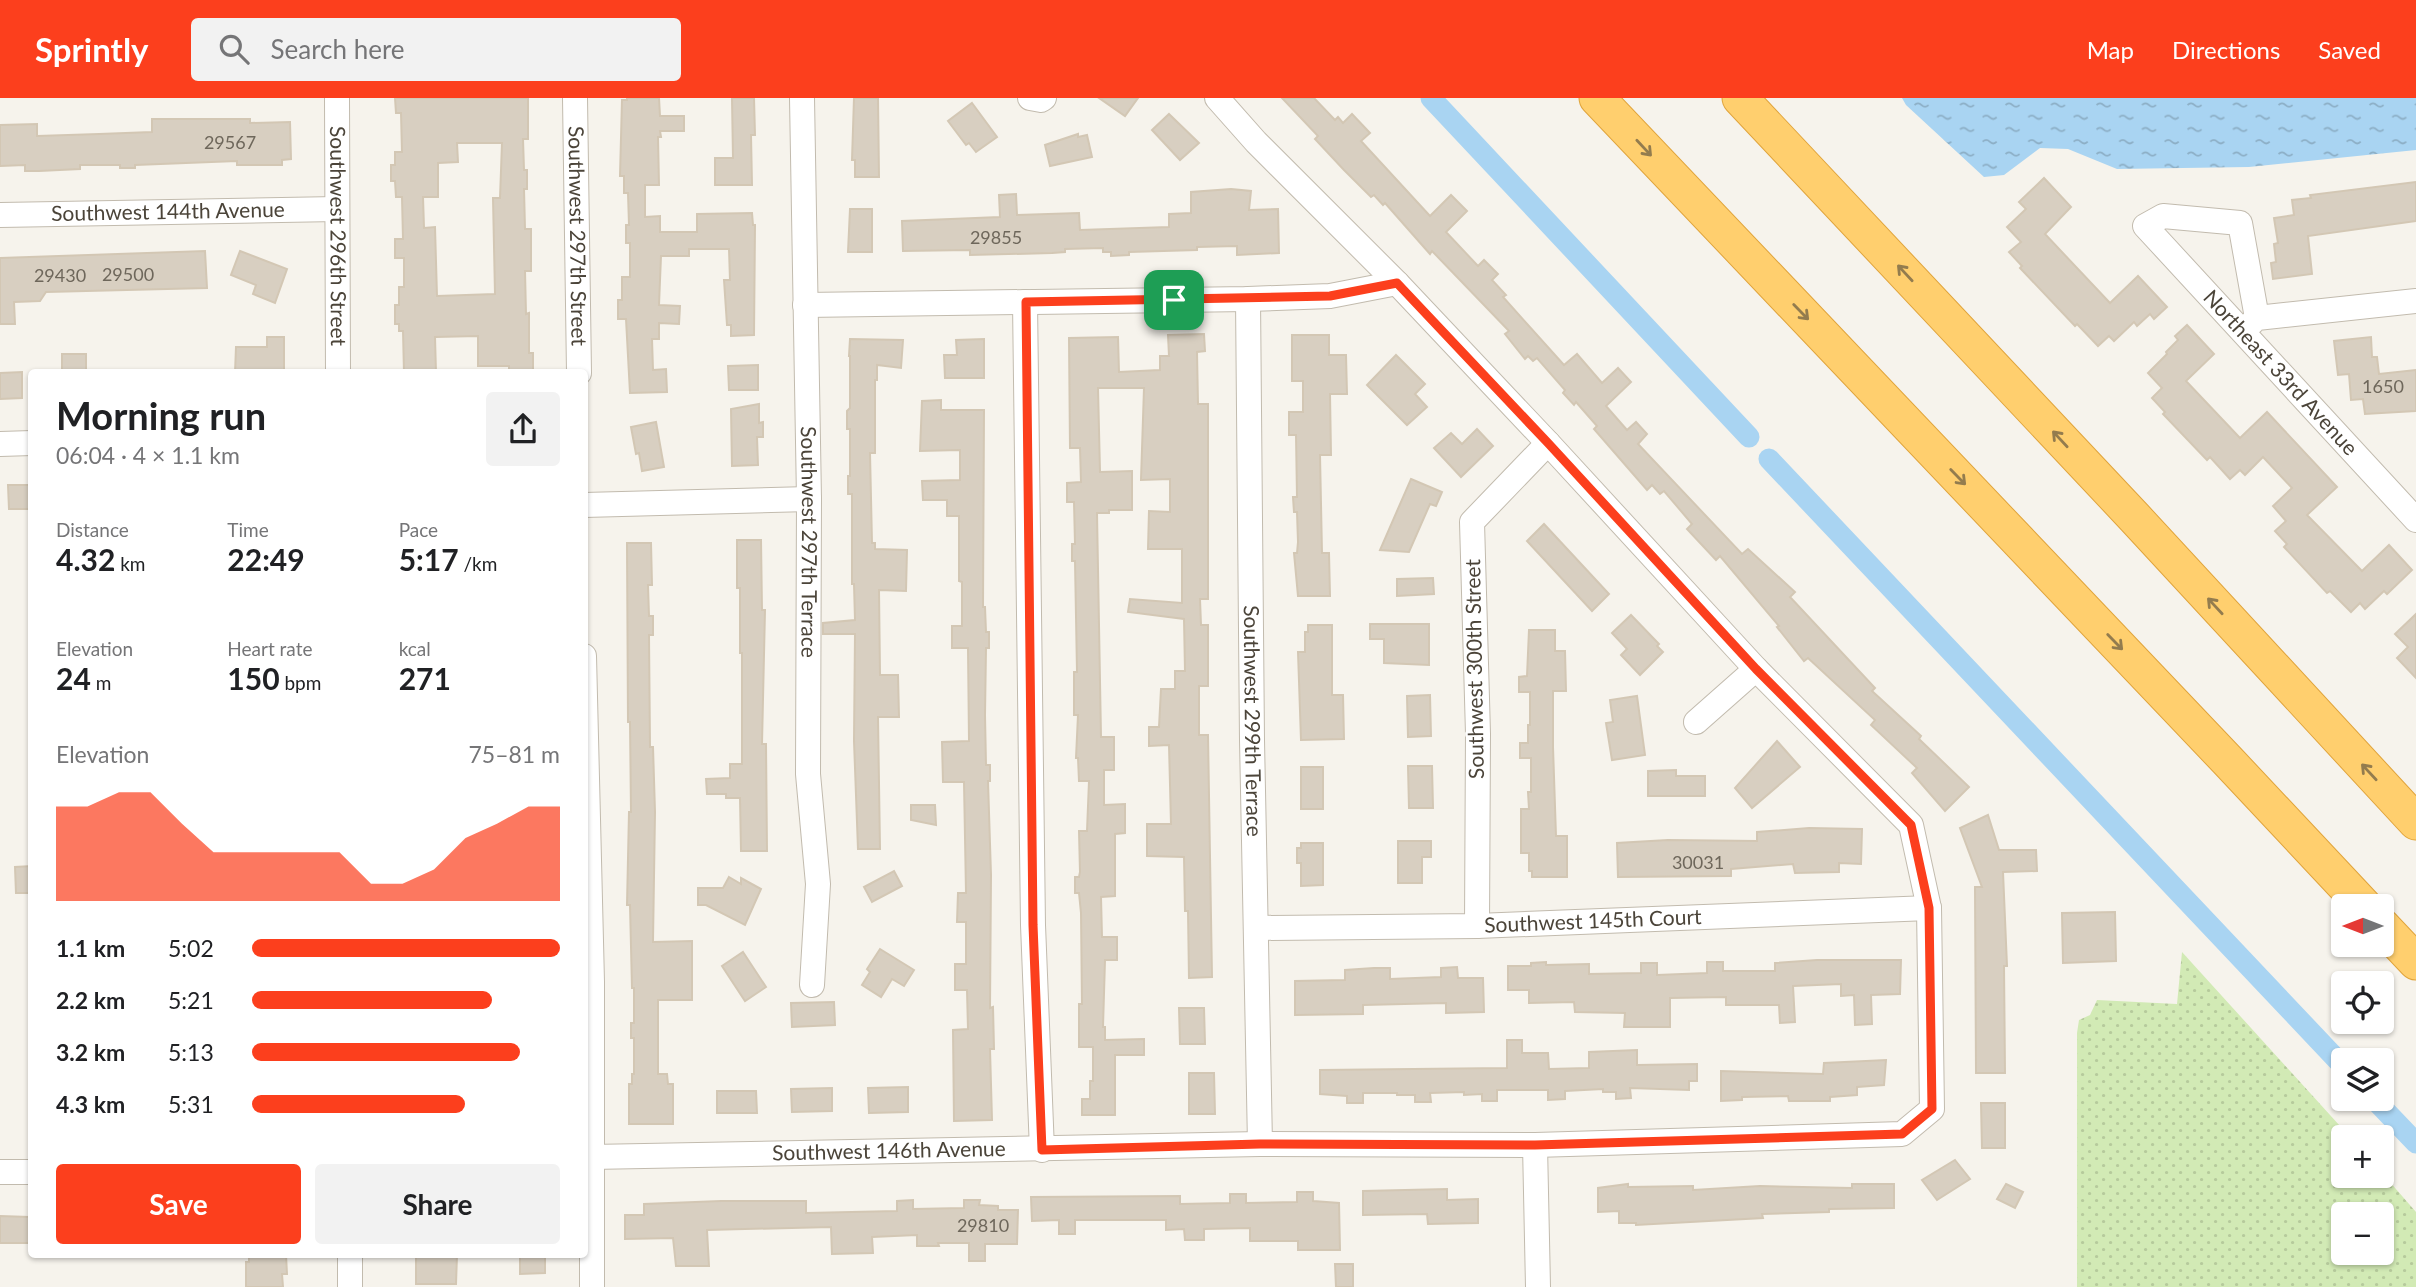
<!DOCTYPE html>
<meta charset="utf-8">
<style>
:root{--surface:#fff;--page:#f2f2f2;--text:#202124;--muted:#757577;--accent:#fc3f1d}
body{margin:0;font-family:Lato,sans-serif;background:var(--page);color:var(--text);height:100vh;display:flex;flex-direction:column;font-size:26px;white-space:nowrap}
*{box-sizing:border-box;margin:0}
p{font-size:23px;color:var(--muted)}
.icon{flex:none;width:38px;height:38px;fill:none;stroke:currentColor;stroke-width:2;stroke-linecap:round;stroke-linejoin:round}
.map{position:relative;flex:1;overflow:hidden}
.sheet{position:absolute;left:28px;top:271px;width:560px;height:889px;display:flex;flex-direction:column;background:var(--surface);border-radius:7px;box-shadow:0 2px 5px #0004}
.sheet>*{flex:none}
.needle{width:46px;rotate:270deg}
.controls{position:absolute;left:2331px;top:796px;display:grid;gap:14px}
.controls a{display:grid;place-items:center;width:63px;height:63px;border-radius:7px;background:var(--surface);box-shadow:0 2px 5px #0004;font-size:35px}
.pin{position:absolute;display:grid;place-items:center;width:60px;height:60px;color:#fff;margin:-30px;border-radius:14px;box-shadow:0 4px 10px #0006}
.round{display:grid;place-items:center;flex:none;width:74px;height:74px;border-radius:7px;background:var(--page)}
.headline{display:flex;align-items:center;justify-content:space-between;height:119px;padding:0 28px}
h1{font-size:38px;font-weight:700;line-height:52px}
.figures{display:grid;grid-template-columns:repeat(3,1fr);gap:10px;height:119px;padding:7px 28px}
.figures div{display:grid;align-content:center}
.figures b{font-size:30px;font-weight:700}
.figures small{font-size:19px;font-weight:400}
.figures p{font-size:19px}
.chart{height:196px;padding:14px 28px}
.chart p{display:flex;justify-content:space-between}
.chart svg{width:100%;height:126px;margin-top:7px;fill:var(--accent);opacity:.7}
.primary-button{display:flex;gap:14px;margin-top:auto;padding:14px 28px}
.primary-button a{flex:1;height:80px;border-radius:7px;background:var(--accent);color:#fff;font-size:28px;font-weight:700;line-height:80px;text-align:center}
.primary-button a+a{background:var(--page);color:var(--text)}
ul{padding:0 28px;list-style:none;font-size:23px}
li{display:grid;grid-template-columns:112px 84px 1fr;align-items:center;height:52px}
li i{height:18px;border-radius:9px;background:var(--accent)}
header{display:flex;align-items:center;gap:42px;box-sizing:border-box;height:98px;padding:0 35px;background:var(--accent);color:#fff}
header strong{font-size:33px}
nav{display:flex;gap:38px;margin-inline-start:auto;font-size:24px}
.search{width:490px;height:63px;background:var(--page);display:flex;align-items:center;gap:18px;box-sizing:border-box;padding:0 24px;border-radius:7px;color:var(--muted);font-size:26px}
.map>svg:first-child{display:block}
</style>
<header>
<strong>Sprintly</strong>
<div class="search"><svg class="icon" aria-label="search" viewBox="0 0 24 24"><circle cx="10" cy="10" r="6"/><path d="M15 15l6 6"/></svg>Search here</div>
<nav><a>Map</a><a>Directions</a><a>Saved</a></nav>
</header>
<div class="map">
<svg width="2416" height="1189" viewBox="0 0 2416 1189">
<defs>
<pattern id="grass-dots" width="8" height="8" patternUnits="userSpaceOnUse" patternTransform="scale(1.75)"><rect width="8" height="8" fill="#d2eab5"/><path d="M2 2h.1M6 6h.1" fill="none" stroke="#b6ca9c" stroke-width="1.8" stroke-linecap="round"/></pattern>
<pattern id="water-ripples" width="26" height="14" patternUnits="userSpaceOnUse" patternTransform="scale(1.75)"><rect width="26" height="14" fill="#a9d4f2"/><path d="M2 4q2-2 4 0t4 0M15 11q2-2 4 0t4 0" fill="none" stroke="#8caec5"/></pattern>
</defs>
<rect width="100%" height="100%" fill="#f6f3ec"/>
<!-- grass -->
<path fill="url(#grass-dots)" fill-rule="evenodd" d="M2182,854L2350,1039L2343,1040V1078H2382V1075L2416,1114V1189H2077V935L2079,922L2090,917L2097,902L2177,906ZM2343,1116H2382V1155H2343Z"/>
<!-- water -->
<path fill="url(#water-ripples)" d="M1902,0H2416V52L2249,69L2117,71L2068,51L2040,50L2004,77L1984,79L1906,7Z"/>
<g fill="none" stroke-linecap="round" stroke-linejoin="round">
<!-- canal -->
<g stroke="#a9d4f2" stroke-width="21">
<path d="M1431,0L1749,339"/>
<path d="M1769,361L2343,968"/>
<path d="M2374,1001L2416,1045"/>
</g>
</g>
<!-- building -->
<g fill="#d8cfc1" stroke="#d3c7b4" stroke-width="2" fill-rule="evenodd">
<path d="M395,0H528V41H523L524,72H527V91H524L525,131H531V173H525L526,216L529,215V255H533V275H509V268H478V238L435,239L436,275H404L403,233H399V226H395V207H399V189H404V160H395V141H403L402,99H396L395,83H391V67H395V54H402L401,15H396ZM457,45H502L500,100H493L495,196L437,198L435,129L424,130L423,99H438V65L458,64Z"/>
<path d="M627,0H659L660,18H684V33H660L661,39H658L659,87H645V119L660,118V134H697V116L752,115L753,127H755L754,237L731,238V227H727L724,182H730L729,151H689V158H661L659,207L680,208L679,226L659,225V241H652L653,272L666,271L667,294L630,295L626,221H618V202H622V179H630V145H626V127H629L628,95H624V78H620L622,2H627Z"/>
<path d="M732,0H754L755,37H751L752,87H715V60H733Z"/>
<path d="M854,0H878L879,79H855V62H852Z"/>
<path d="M1099,0H1138L1125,18Z"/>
<path d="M1282,0H1314L1335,22L1338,19L1343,25L1352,16L1370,35L1361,43L1430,118L1451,97L1467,113L1446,134L1478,168L1484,162L1498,176L1492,182L1506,197L1503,199L1564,267L1577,256L1602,285L1618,270L1631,284L1606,308L1627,332L1636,324L1647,336L1638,346L1742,456L1748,451L1795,494L1790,499L1875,590L1872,593L1921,638L1919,641L1969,689L1945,713L1912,675L1917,670L1871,627L1875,622L1808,560L1804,563L1777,529L1779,528L1720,458L1716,462L1687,431L1692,426L1664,393L1660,396L1652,387L1647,392L1594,331L1597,328L1576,304L1574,307L1563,295L1565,292L1537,260L1533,263L1528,258L1525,261L1505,236L1509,233L1432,153L1430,156L1385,105L1383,107L1374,97L1371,99L1344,72L1315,41L1318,38Z"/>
<path d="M972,5L997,39L976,54L969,45L966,47L948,23Z"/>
<path d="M1169,16L1199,45L1180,62L1152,32Z"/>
<path d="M152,21H250V25L290,24L291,61L282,62V67H237V63L135,67V70H120V67H80V71L39,73H25V67L0,68V27L37,26V38L99,36L152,34Z"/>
<path d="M1078,36V39L1087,37L1092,59L1050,68L1045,47Z"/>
<path d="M2044,80L2071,109L2045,136L2110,205L2138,178L2167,209L2154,221L2150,216L2137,228L2134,224L2114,243L2109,238L2098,248L2077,226L2075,228L2020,170L2022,168L2009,154L2021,144L2007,129L2026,111L2019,104Z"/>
<path d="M2416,84V123L2308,138L2312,176L2273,181L2271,165L2276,164L2274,146L2278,145L2274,120L2294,117L2292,102L2311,100L2310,97Z"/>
<path d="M1231,91L1251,93L1249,112L1278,111L1279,155L1237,157V148L1197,149V152L1129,154V157L1111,158V154H1103V150L1065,151V154L1052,155L970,157V152L903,153L902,123L1000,119L999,97L1016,96L1017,117L1079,115L1080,132L1169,129V116L1191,115V94Z"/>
<path d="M850,111H872V154H848Z"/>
<path d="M205,153L207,190L46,194L40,203L14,204L15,226H0V160Z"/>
<path d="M240,153L287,171L275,205L253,196L256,187L231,177Z"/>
<path d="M2187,227L2214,256L2186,283L2240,340L2267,314L2337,389L2307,417L2362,473L2389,447L2412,472L2387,496L2384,493L2365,511L2360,505L2351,514L2330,493L2327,495L2284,449L2287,446L2275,433L2286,423L2273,408L2292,390L2263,359L2245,377L2240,372L2230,381L2210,359L2207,362L2163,316L2165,314L2152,300L2162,290L2148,275L2167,256L2166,254L2178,242L2175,238Z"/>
<path d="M1204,236L1205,253L1197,254L1198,306H1208V501H1200L1201,527H1208V588H1199V637H1208L1212,879L1189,880L1188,813H1185L1184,759L1147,758V726H1171L1169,647L1149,648V629H1159L1161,591H1175V573H1185L1184,521L1128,514L1130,501L1182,505V451H1148L1149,413L1170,414V381L1141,382L1144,290H1098L1100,374L1132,373V412H1109V415H1097L1101,639H1114V672H1104V707L1125,706V735L1115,736V798L1101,799L1102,839H1117V862H1105L1103,929H1105V942L1144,941V957H1115V1017H1082V1001H1090V983H1093V949H1079V906H1082L1081,815L1079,795H1075V779H1079L1080,774L1079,733H1087L1089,683H1079L1078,660H1076L1078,617H1074V574H1077L1075,463H1072V446H1075L1074,404H1067V385L1081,384L1080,350H1070L1069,240L1118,239L1119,274L1160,272V258H1169L1168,237Z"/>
<path d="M1292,237H1329V257H1346L1347,296H1330L1331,357H1320L1322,455H1329L1330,498H1298L1294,455H1297L1298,444L1297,414H1294L1293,399H1297L1296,337H1289V314H1303V283H1292Z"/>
<path d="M267,239H284V275H235L236,249H267Z"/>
<path d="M2371,239L2372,259H2377L2379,276L2416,272V313L2365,316L2363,301L2351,302L2349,276L2338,277L2334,243Z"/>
<path d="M850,241L903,242L901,270L877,267V282H875V355H870L872,445H875V451L907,452L906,493L879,492L880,577H898L899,619H878L880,751H858L854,643L855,536H823V525L855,522L854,486H852V396H848V378H850V331H847V313L850,310V258H849Z"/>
<path d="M984,241V280H945L944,257H957L956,242Z"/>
<rect x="62" y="256" width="24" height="19"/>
<path d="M1396,257L1425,286L1415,296L1427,309L1407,327L1367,287Z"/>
<path d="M758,267V292H729L728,268Z"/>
<path d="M22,274V300L0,301V275Z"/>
<path d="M941,302V312H984L983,509H985L986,534H989V550H986L985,617L986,667H990V683H988L991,777L990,910L993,909L994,951H990L992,1022L954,1023L953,932L968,931L967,892H955V866H966V824H957L958,795H966L964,684H943L942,644L969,643L968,550H952V528H962V484L959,483V418H947V402H923L922,383L960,382V352L920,353L922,303Z"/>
<path d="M759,306V325L763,324V339H757L758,367L732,368L731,311Z"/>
<path d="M656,324L664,369L642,373L639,355L636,356L631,329Z"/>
<path d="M1477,331L1493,348L1461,379L1434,350L1451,335L1462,346Z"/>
<path d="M1411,381L1442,394L1436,408L1430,406L1409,454L1380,452Z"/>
<path d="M8,387H32V411H9Z"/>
<path d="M1544,426L1609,496L1592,513L1527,443Z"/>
<path d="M737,442H761L762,512H765L762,646H766L767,753H741L740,700H726V696H707L706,681L730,680V666H742V555H740V490H737Z"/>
<path d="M627,445H651L652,487H648L649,518H653V537H649L650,649H653L655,714L653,844L692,843V902H658V976H667L668,986H673V1026H629V986H632V976H634V940H631V925H634V890H632L630,807H627L629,714H631L630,624H628Z"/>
<path d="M1433,480L1434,496L1397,498V481Z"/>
<path d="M2416,516V580L2397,560L2408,549L2395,536Z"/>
<path d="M1631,517L1659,546L1657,548L1663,554L1640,577L1621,557L1627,551L1612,535Z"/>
<path d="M1370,526H1429V567L1384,565V541H1370Z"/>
<path d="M1308,527H1332V597H1343L1344,641L1301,642L1298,554H1305V534H1308Z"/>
<path d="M1529,532H1555V553H1565L1566,593H1553V649L1556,738H1567V779H1532V773H1529V755H1521V711H1529L1528,694H1531V660H1520V645H1528V627H1530V594H1519V579L1527,578Z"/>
<path d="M1430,597L1431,638L1408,639L1407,598Z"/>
<path d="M1637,598L1645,657L1612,662L1606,625L1613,624L1610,602Z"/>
<path d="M1777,643L1800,669L1752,710L1735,690Z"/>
<path d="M1408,668H1432L1433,710H1409Z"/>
<rect x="1301" y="669" width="22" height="42"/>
<path d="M1676,672V678H1705V698H1648V673Z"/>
<path d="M911,707H935L936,727L911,722Z"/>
<path d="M1988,717L1999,752H2036L2037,773L2003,774L2007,868H2004L2005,975H1976L1975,789H1982L1960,730Z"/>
<path d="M1809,730L1862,731L1861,766L1839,765V774L1795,775L1793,766L1731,771V778L1618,779L1617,745L1668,742L1757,743V734Z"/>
<path d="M1398,743H1431V759H1422V785H1398Z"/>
<path d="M1301,745H1323V787L1301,788V765H1297V750H1301Z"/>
<path d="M32,768V795H16L15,769Z"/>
<path d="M894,773L902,788L872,804L864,789Z"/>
<path d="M729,779L741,786V780L761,791L745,827L706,807H698V790H723Z"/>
<path d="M2115,814L2116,863L2063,865L2062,815Z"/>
<path d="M880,851L914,872L904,888L892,881L881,899L862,887L870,874L867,871Z"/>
<path d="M743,854L766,889L745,903L722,868Z"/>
<path d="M1817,862H1901L1900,896L1871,897L1872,926L1855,927L1854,897L1841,898V886L1793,888L1795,924L1780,925L1779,907H1726V899L1670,900V929H1624L1625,915L1575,914L1574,904L1529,905V892H1508V868H1531V865L1546,864V867L1589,866V876L1641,875V865H1657V877L1707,875V864H1723V873H1775V865Z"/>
<path d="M1457,869L1458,880H1483L1484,914L1446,915V905L1363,907V916L1295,917V883L1345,882V872L1374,870H1390V881L1441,879V870Z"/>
<path d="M834,904L835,927L792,929L791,905Z"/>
<path d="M1179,910H1204L1205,946H1180Z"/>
<path d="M1507,942H1522V955H1548L1549,971L1589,970V954L1637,952V967L1697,966V983H1689V992L1630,990L1631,1000L1616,1001V994H1603V991L1565,993V1001L1548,1002V992H1497V1003H1482V996L1464,997V994L1430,995L1431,1004H1415V997H1397V995H1363V1005H1347V998L1320,996V972L1507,970Z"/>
<path d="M1886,962L1884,987L1857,989V997L1830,999V1003H1789L1788,998L1742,999V1002L1721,1003V973L1823,976L1824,965Z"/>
<path d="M1189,975H1214L1215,1016H1189Z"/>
<path d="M908,989V1014L869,1015L868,990Z"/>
<path d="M832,990V1013L792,1014L791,991Z"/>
<path d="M717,993H756L757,1015H717Z"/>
<path d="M1981,1005H2005V1050H1982Z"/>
<path d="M1955,1062L1970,1081L1937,1102L1922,1082Z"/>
<path d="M1628,1086V1089L1693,1088V1092L1760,1088L1852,1090V1086H1894V1110L1829,1111V1114L1762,1116L1763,1120L1636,1127V1125H1619V1113L1598,1114V1090Z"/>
<path d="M2006,1086L2023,1094L2015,1110L1997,1101Z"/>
<path d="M1447,1091V1102L1478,1101V1125L1428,1126L1427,1116L1363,1117V1093Z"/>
<path d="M1297,1094H1313V1103L1339,1105L1340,1152H1298V1143H1250V1130L1204,1131V1142H1185L1184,1131L1166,1132V1122H1075V1136H1059V1122L1032,1123L1031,1099L1180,1098V1106L1230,1105V1096H1246V1105L1297,1104Z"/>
<path d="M913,1102V1111L964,1110V1102H980L979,1107L998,1108V1112H1018L1017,1146H985V1163H969V1145H938L939,1148H917V1137L872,1139L873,1155L832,1156L831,1129L707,1132L709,1168H676L673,1140L625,1141V1117H644V1106L721,1103H806V1115L897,1113V1103Z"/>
<path d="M0,1118L29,1119V1145H0Z"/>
<path d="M249,1157H286L287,1176H282L283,1189H246V1164H249Z"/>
<path d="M416,1157H457L456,1186H416Z"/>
<path d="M520,1157H545V1175L520,1176Z"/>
<path d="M1335,1166H1353V1189H1336Z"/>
</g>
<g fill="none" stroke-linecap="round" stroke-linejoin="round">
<!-- minor casing -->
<g stroke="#c2bbae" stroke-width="26">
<g id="minor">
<path id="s1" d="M337,0L338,275"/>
<path id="s2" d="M575,0L579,275"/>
<path id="s3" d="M802,0L809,401L808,676L818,786L812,887"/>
<path d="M1030,0L1041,2L1044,0"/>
<path id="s4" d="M0,117L337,111"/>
<path id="s5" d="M1248,201L1252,642L1260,1046"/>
<path d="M1025,204L1033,827L1042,1052"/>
<path d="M805,207L1248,201L1330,198L1397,185"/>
<path id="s6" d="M2257,220L2240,125L2163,118L2145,128L2416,422"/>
<path d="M2245,231L2257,220L2416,203"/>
<path d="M0,346L32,345"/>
<path d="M584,407L809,401"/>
<path d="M584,558L592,884V1189"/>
<path d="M1696,624L1756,571"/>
<path d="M1477,828L1478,636L1472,424L1548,345"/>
<path id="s7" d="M1257,830L1477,828L1929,810"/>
<path d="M1535,1047L1538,1189"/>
<path id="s8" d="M591,1059L1260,1046L1535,1047L1902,1036L1932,1011L1929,810L1911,727L1756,571L1548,345L1397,185L1256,44L1217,0"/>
<path d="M0,1074H32"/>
<path d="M350,1157V1189"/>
</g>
</g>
<!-- highway casing -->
<g stroke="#e0a43c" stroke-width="37">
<g id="highway">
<path d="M1597,0L2227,662L2364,808"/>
<path d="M1740,0L2135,420L2416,724"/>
<path d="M2382,828L2416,864"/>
</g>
</g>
<!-- minor -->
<use href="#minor" stroke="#fff" stroke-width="24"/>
<!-- highway -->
<use href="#highway" stroke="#ffcf6e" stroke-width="35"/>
</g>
<!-- one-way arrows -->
<defs><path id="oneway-shaft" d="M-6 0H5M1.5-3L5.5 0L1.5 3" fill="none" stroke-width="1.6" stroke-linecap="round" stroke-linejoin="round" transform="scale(1.75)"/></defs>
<g stroke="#937c4e">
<use href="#oneway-shaft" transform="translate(1644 50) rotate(47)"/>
<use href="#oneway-shaft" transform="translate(1905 175) rotate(-133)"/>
<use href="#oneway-shaft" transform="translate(1801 214) rotate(46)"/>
<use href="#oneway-shaft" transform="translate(2060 341) rotate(-133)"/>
<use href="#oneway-shaft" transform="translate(1958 379) rotate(46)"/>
<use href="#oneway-shaft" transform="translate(2215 508) rotate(-133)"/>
<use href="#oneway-shaft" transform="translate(2115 544) rotate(46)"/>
<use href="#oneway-shaft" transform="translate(2369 674) rotate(-133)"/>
</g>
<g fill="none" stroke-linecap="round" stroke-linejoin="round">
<!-- route casing -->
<g stroke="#fff" stroke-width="14">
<path id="route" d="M1397,185L1548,345L1756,571L1911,727L1929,810L1932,1011L1902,1036L1535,1047L1260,1046L1042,1052L1033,827L1026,204L1330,198Z"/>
</g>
<!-- route -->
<use href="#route" stroke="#fc3f1d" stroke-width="9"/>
</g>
<g text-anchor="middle" stroke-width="5" stroke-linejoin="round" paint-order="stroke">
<!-- number labels -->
<g font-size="18" fill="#6e675b">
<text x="230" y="51">29567</text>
<text x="996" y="146">29855</text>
<text x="128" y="183">29500</text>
<text x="60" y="184">29430</text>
<text x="2383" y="295">1650</text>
<text x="1698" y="771">30031</text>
<text x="983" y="1134">29810</text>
</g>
<!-- street labels -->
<g font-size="21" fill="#4b4439" stroke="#fff">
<text dy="7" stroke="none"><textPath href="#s4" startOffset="168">Southwest 144th Avenue</textPath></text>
<text dy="7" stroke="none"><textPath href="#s1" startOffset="138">Southwest 296th Street</textPath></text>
<text dy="7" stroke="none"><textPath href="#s2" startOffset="138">Southwest 297th Street</textPath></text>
<text dy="7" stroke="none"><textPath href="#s6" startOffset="394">Northeast 33rd Avenue</textPath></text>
<text dy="7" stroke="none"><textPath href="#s3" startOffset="444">Southwest 297th Terrace</textPath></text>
<text transform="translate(1475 571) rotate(-91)" y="7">Southwest 300th Street</text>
<text dy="7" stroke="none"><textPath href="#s5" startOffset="422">Southwest 299th Terrace</textPath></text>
<text dy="7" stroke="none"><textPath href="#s7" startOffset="336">Southwest 145th Court</textPath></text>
<text dy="7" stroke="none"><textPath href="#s8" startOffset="298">Southwest 146th Avenue</textPath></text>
</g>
</g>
</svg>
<div class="controls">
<a><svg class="needle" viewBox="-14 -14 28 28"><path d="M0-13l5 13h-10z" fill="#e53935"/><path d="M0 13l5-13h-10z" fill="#757577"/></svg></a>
<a><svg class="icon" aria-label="locate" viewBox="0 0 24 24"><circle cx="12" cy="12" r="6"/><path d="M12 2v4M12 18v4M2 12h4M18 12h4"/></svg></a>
<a><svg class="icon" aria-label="layers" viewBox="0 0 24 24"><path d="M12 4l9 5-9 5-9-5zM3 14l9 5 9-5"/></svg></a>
<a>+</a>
<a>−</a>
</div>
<div class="pin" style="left:1174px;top:202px;background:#1e9e55"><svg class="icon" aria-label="arrive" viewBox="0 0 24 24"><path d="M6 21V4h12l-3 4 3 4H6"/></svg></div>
<section class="sheet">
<div class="headline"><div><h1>Morning run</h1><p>06:04 · 4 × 1.1 km</p></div><a class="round"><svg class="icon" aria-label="share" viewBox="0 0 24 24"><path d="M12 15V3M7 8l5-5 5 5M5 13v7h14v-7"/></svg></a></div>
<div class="figures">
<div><p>Distance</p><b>4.32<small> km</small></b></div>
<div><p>Time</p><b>22:49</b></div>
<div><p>Pace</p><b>5:17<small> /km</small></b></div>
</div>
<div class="figures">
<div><p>Elevation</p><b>24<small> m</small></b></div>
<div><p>Heart rate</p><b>150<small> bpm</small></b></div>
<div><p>kcal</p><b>271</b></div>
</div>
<div class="chart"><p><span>Elevation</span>75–81 m</p>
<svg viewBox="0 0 160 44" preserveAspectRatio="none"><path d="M0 44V11L10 11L20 6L30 6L40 17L50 27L60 27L70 27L80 27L90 27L100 38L110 38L120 33L130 22L140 17L150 11L160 11V44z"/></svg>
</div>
<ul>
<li><b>1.1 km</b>5:02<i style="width:100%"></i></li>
<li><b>2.2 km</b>5:21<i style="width:78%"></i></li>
<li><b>3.2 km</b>5:13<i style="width:87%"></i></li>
<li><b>4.3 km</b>5:31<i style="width:69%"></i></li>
</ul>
<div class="primary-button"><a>Save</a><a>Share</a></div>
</section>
</div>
